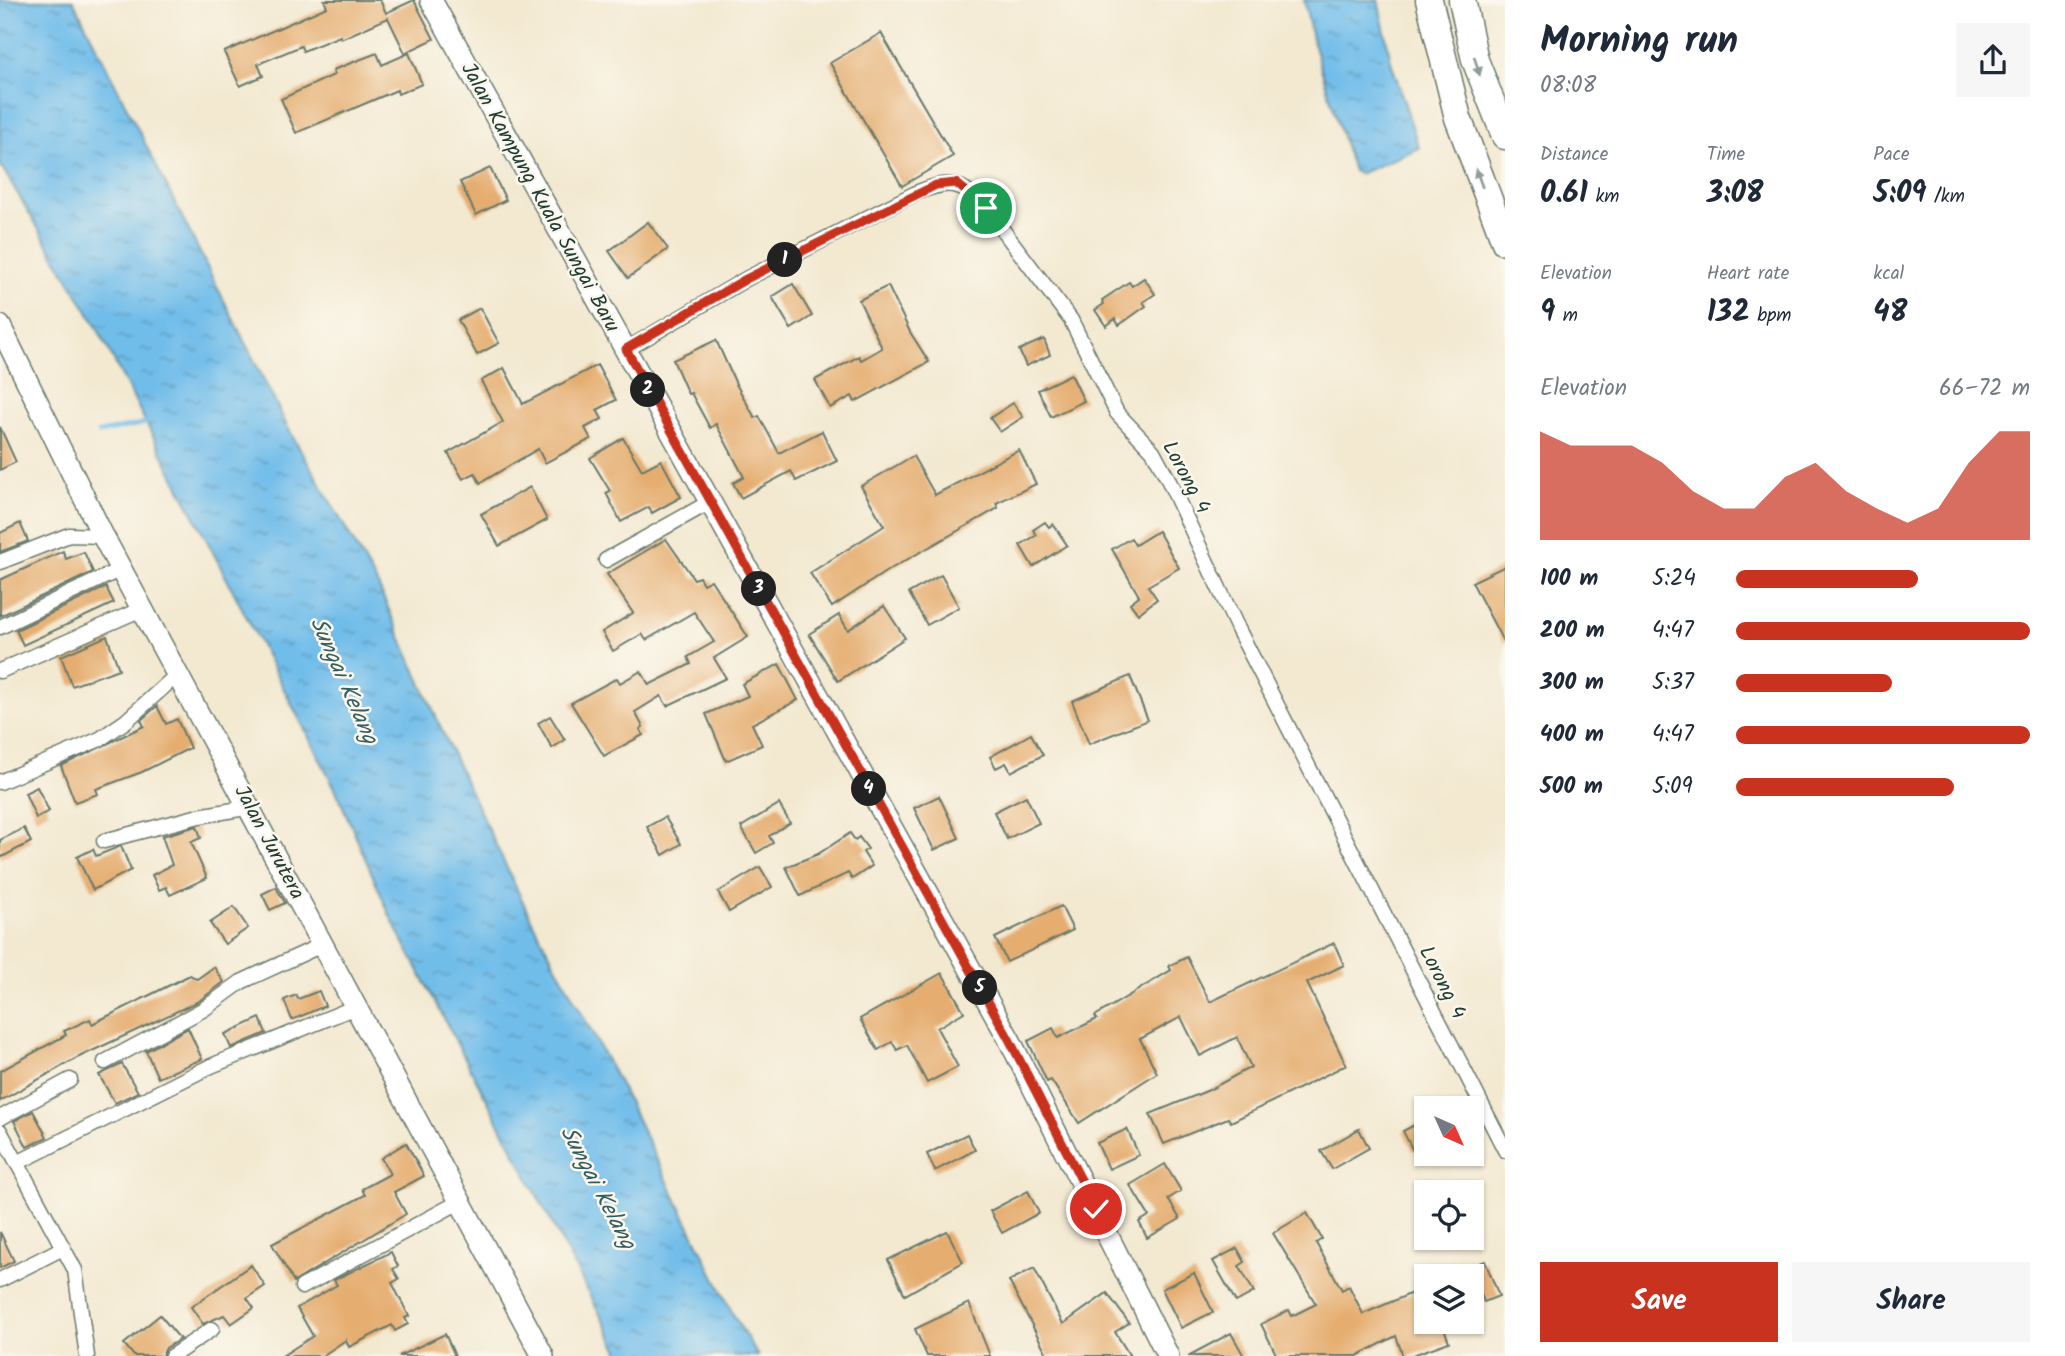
<!DOCTYPE html>
<meta charset="utf-8">
<style>
:root{--surface:#fff;--page:#f6f6f7;--text:#1f2937;--muted:#747a83;--accent:#c8321e}
body{margin:0;font-family:Kalam,sans-serif;background:var(--page);color:var(--text);height:100vh;display:flex;flex-direction:column;font-size:26px;white-space:nowrap}
*{box-sizing:border-box;margin:0}
p{font-size:23px;color:var(--muted)}
.icon{flex:none;width:38px;height:38px;fill:none;stroke:currentColor;stroke-width:2;stroke-linecap:round;stroke-linejoin:round}
.map{position:relative;flex:1;overflow:hidden}
.sheet{display:flex;flex-direction:column;background:var(--surface);width:560px}
.sheet>*{flex:none}
.needle{width:46px;rotate:135deg}
.fabs{position:absolute;left:1414px;top:1096px;display:grid;gap:14px}
.fabs a{display:grid;place-items:center;width:70px;height:70px;border-radius:0px;background:var(--surface);box-shadow:0 2px 5px #0004;font-size:35px}
.pin{position:absolute;display:grid;place-items:center;width:60px;height:60px;color:#fff;margin:-30px;border:4px solid #fff;border-radius:50%;box-shadow:0 2px 7px #0007}
.km{position:absolute;width:35px;height:35px;margin:-18px;border-radius:50%;background:#222;color:#fff;font-size:19px;line-height:35px;text-align:center}
.round{display:grid;place-items:center;flex:none;width:74px;height:74px;border-radius:0px;background:var(--page)}
.overview{display:flex;align-items:center;justify-content:space-between;height:119px;padding:0 35px}
h1{font-size:38px;font-weight:800;line-height:52px}
.metrics{display:grid;grid-template-columns:repeat(3,1fr);gap:10px;height:119px;padding:7px 35px}
.metrics div{display:grid;align-content:center}
.metrics b{font-size:30px;font-weight:800}
.metrics small{font-size:19px;font-weight:400}
.metrics p{font-size:19px}
.chart{height:196px;padding:14px 35px}
.chart p{display:flex;justify-content:space-between}
.chart svg{width:100%;height:126px;margin-top:7px;fill:var(--accent);opacity:.7}
.action{display:flex;gap:14px;margin-top:auto;padding:14px 35px}
.action a{flex:1;height:80px;border-radius:0px;background:var(--accent);color:#fff;font-size:28px;font-weight:800;line-height:80px;text-align:center}
.action a+a{background:var(--page);color:var(--text)}
ul{padding:0 35px;list-style:none;font-size:23px}
li{display:grid;grid-template-columns:112px 84px 1fr;align-items:center;height:52px}
li i{height:18px;border-radius:9px;background:var(--accent)}
main{display:flex;flex:1;min-height:0}
.map>svg:first-child{display:block}
</style>
<main>
<div class="map">
<svg width="1505" height="1356" viewBox="0 0 1505 1356">
<defs>
<pattern id="water-ripples" width="26" height="14" patternUnits="userSpaceOnUse" patternTransform="scale(1.75)"><rect width="26" height="14" fill="#71bdea"/><path d="M2 4q2-2 4 0t4 0M15 11q2-2 4 0t4 0" fill="none" stroke="#5c9bbe"/></pattern>
</defs>
<rect width="100%" height="100%" fill="#fbf7ec"/>
<filter id="ink" filterUnits="userSpaceOnUse"><feTurbulence type="fractalNoise" baseFrequency=".0143" numOctaves="2"/><feDisplacementMap in="SourceGraphic" scale="14" xChannelSelector="R" yChannelSelector="G"/><feConvolveMatrix kernelMatrix="1 2 1 2 8 2 1 2 1" color-interpolation-filters="sRGB"/></filter>
<filter id="wash" filterUnits="userSpaceOnUse"><feTurbulence type="fractalNoise" baseFrequency=".00686" numOctaves="4" result="noise"/><feDisplacementMap in="SourceGraphic" scale="28" xChannelSelector="R" yChannelSelector="G"/><feGaussianBlur stdDeviation="1.57" result="paint"/><feColorMatrix in="noise" values="0 0 0 0 0 0 0 0 0 0 0 0 0 0 0 0 0 1.4 0 .05"/><feComposite in="paint" operator="in"/></filter>
<g filter="url(#wash)">
<rect width="100%" height="100%" fill="#f3e9d1"/>
<!-- water -->
<g fill="url(#water-ripples)" stroke="#487d8f" stroke-width="2">
<path d="M0,0H73L288,428L377,583L452,753L533,923L618,1081L734,1316L758,1356H622L391,918L335,788L94,322L0,164Z"/>
<path d="M1304,0H1378L1391,61L1419,148L1359,174L1353,171L1313,43Z"/>
</g>
<g fill="none" stroke-linecap="round" stroke-linejoin="round">
<!-- stream -->
<path stroke="#71bdea" stroke-width="4.5" d="M99,433L146,423L148,420"/>
</g>
<g id="blocks">
<!-- building -->
<g fill="#e5ad6f">
<path d="M324,0H380L386,13L414,0L434,39L405,53L388,18L341,39L340,36L303,51L301,46L258,64L263,76L240,86L224,52L327,7Z"/>
<path d="M881,33L953,156L902,186L830,63Z"/>
<path d="M377,53L382,65L409,53L422,84L398,94L397,90L296,133L281,99L334,75L333,70Z"/>
<path d="M490,168L506,200L476,215L460,182Z"/>
<path d="M648,222L668,249L628,278L609,251Z"/>
<path d="M1144,278L1155,294L1143,302L1146,306L1119,325L1115,319L1106,326L1095,310L1104,304L1102,300L1129,282L1132,286Z"/>
<path d="M793,284L812,316L791,329L772,297Z"/>
<path d="M888,286L910,332L929,362L855,402L852,396L830,408L815,380L859,356L861,360L882,348L859,300Z"/>
<path d="M480,308L499,343L477,355L458,320Z"/>
<path d="M1044,339L1050,355L1026,366L1019,350Z"/>
<path d="M716,340L736,384L755,418L759,416L779,453L822,431L837,461L796,481L791,471L741,498L733,483L744,477L716,424L710,428L691,393L688,394L673,360Z"/>
<path d="M597,365L616,400L597,410L602,419L585,428L591,439L545,463L538,449L480,483L475,473L463,479L448,453L503,422L481,381L504,368L523,404Z"/>
<path d="M1071,374L1084,401L1051,417L1038,390Z"/>
<path d="M1013,403L1023,417L1000,432L990,418Z"/>
<path d="M0,427L16,462L0,470Z"/>
<path d="M623,438L642,470L661,460L681,497L652,513L649,507L621,522L606,493L610,491L590,458Z"/>
<path d="M1019,450L1036,484L996,503L998,508L887,571L832,607L810,573L884,526L861,486L913,456L935,495Z"/>
<path d="M530,487L547,520L499,546L481,514Z"/>
<path d="M1045,522L1049,527L1053,524L1067,545L1033,567L1020,545L1037,535L1033,530Z"/>
<path d="M20,523L28,541L0,552V533Z"/>
<path d="M1158,531L1179,568L1148,586L1157,599L1138,614L1130,603L1139,596L1112,549L1131,538L1135,545Z"/>
<path d="M666,539L694,579L699,577L703,584L711,580L748,637L714,658L726,678L667,706L661,696L635,712L643,727L640,729L643,735L604,756L571,703L617,678L620,683L641,671L649,685L691,664L688,657L714,642L694,612L646,640L642,634L613,651L602,632L633,613L607,574Z"/>
<path d="M63,551L66,559L84,552L93,572L0,616V580Z"/>
<path d="M1505,566V645L1472,582Z"/>
<path d="M941,575L959,607L927,625L909,593Z"/>
<path d="M106,587L114,603L23,645L16,630Z"/>
<path d="M884,606L905,638L838,681L809,634L839,615L848,630Z"/>
<path d="M107,636L119,669L72,686L61,656Z"/>
<path d="M779,664L798,700L752,724L762,745L726,761L706,714L748,696L742,684Z"/>
<path d="M1130,676L1148,720L1089,744L1072,701Z"/>
<path d="M157,706L166,724L177,719L190,748L142,772L96,789L98,794L75,802L61,766L144,726L141,720Z"/>
<path d="M550,716L565,740L552,748L538,723Z"/>
<path d="M1031,734L1043,755L1011,772L1006,763L996,768L990,757Z"/>
<path d="M37,787L49,811L36,818L25,793Z"/>
<path d="M939,796L959,838L934,850L914,808Z"/>
<path d="M1026,796L1039,823L1007,839L994,812Z"/>
<path d="M779,804L790,823L769,836L773,843L756,853L741,827Z"/>
<path d="M665,817L681,844L663,855L647,827Z"/>
<path d="M197,826L201,838L191,842L207,878L170,895L166,887L159,890L152,875L172,865L162,836Z"/>
<path d="M24,828L31,842L0,858V840Z"/>
<path d="M850,833L855,840L859,837L868,849L863,852L872,866L852,879L848,873L800,896L786,867L818,854Z"/>
<path d="M121,846L131,870L93,890L77,857L93,849L96,856Z"/>
<path d="M760,867L772,887L729,912L718,892Z"/>
<path d="M276,887L285,903L270,910L262,894Z"/>
<path d="M1061,906L1073,930L1007,962L995,938Z"/>
<path d="M234,907L248,928L225,944L210,923Z"/>
<path d="M1334,943L1344,965L1307,983L1346,1065L1231,1122L1228,1118L1164,1144L1150,1114L1209,1090L1251,1067L1237,1037L1200,1056L1181,1017L1140,1039L1157,1073L1079,1123L1051,1080L1047,1082L1028,1041L1053,1028L1058,1038L1097,1019L1095,1016L1171,970L1169,966L1187,957L1210,1002Z"/>
<path d="M214,967L224,982L199,1001L77,1058L0,1101V1071L66,1035L64,1031L90,1019L92,1024L190,975L197,979Z"/>
<path d="M942,973L964,1012L937,1028L958,1067L927,1083L907,1045L897,1050L892,1042L878,1050L860,1019Z"/>
<path d="M319,991L325,1006L292,1020L284,1000L296,995L298,999Z"/>
<path d="M260,1018L266,1033L231,1048L225,1034Z"/>
<path d="M188,1028L202,1059L158,1078L146,1051Z"/>
<path d="M122,1064L138,1092L115,1103L99,1075Z"/>
<path d="M33,1111L47,1137L27,1147L14,1121Z"/>
<path d="M1426,1119V1144L1413,1151L1403,1131Z"/>
<path d="M1127,1129L1139,1155L1109,1169L1097,1143Z"/>
<path d="M1359,1129L1369,1148L1332,1169L1321,1151Z"/>
<path d="M967,1134L975,1150L935,1171L927,1154Z"/>
<path d="M406,1143L424,1176L394,1192L406,1214L294,1282L272,1244L365,1195L362,1189L390,1174L381,1158Z"/>
<path d="M1165,1164L1181,1191L1168,1199L1180,1219L1147,1238L1139,1222L1149,1216L1130,1185Z"/>
<path d="M1028,1191L1039,1213L1002,1233L990,1211Z"/>
<path d="M1307,1213L1322,1239L1316,1243L1342,1290L1349,1286L1363,1314L1426,1287V1329L1442,1323L1449,1342L1410,1356H1403L1396,1336L1357,1356H1277L1261,1324L1289,1310L1292,1316L1316,1304L1273,1233Z"/>
<path d="M947,1231L963,1262L905,1295L888,1260Z"/>
<path d="M0,1232L14,1261L0,1268Z"/>
<path d="M1237,1248L1245,1262L1239,1266L1254,1292L1236,1302L1213,1261Z"/>
<path d="M391,1252L398,1266L393,1269L399,1279L392,1283L409,1316L405,1318L408,1324L395,1331L392,1325L349,1347L346,1340L322,1356H282L313,1336L297,1308L337,1285L334,1280Z"/>
<path d="M1485,1261L1499,1296L1484,1302L1474,1276L1450,1275Z"/>
<path d="M251,1265L265,1286L247,1298L254,1308L231,1324L224,1315L203,1324L191,1307Z"/>
<path d="M1034,1268L1063,1324L1107,1293L1129,1323L1115,1332L1130,1356H1048L1009,1281Z"/>
<path d="M1194,1273L1213,1312L1181,1328L1162,1289Z"/>
<path d="M969,1303L990,1356H927L915,1329Z"/>
<path d="M160,1315L180,1339L166,1348L162,1356H134L124,1344Z"/>
<path d="M1231,1333L1244,1356H1188Z"/>
<path d="M445,1334L455,1356H399Z"/>
</g>
</g>
</g>
<g filter="url(#ink)">
<use href="#blocks" fill-opacity="0" stroke="#69796b" stroke-width="2"/>
<g fill="none" stroke-linecap="round" stroke-linejoin="round">
<!-- street casing -->
<g stroke="#69796b" stroke-width="17">
<g id="street">
<path d="M627,349L746,279L916,193C951,179 959,181 986,208L1071,320L1117,413L1153,451L1167,477L1238,629L1505,1150"/>
<path d="M606,560L710,502"/>
<path d="M0,562L69,535L103,536"/>
<path d="M0,627L123,568"/>
<path d="M0,671L144,608"/>
<path d="M0,782L100,739L126,721L179,673"/>
<path d="M104,841L199,816L251,807"/>
<path d="M105,1062L204,1009L241,982L324,944"/>
<path d="M0,1118L70,1080"/>
<path d="M0,1131L75,1270L87,1356"/>
<path d="M17,1163L211,1066L358,1006"/>
<path d="M0,1280L63,1248"/>
<path d="M302,1287L461,1201"/>
<path d="M172,1356L212,1329"/>
</g>
</g>
<!-- secondary casing -->
<g stroke="#69796b" stroke-width="24">
<g id="secondary">
<path d="M431,0L1009,1039L1168,1356"/>
<path d="M0,326L103,536L543,1356"/>
</g>
</g>
<!-- highway casing -->
<g stroke="#69796b" stroke-width="29">
<g id="highway">
<path d="M1429,0L1458,118L1505,242"/>
<path d="M1462,0L1475,60L1505,136"/>
</g>
</g>
<!-- street -->
<use href="#street" stroke="#fff" stroke-width="14"/>
<!-- secondary -->
<use href="#secondary" stroke="#fff" stroke-width="21"/>
<!-- highway -->
<use href="#highway" stroke="#fff" stroke-width="26"/>
</g>
<!-- one-way arrows -->
<defs><path id="oneway-solid" d="M-6-.8H1V-3.2L6.5 0L1 3.2V.8H-6Z" transform="scale(1.75)"/></defs>
<g fill="#8f9e9a">
<use href="#oneway-solid" transform="translate(1477 66) rotate(73)"/>
<use href="#oneway-solid" transform="translate(1479 178) rotate(-110)"/>
</g>
</g>
<g fill="none" stroke-linecap="round" stroke-linejoin="round" filter="url(#ink)">
<!-- route casing -->
<g stroke="#fff" stroke-width="14">
<path id="route" d="M986,208L956,183L936,185L746,279L626,349L1009,1039L1096,1209"/>
</g>
<!-- route -->
<use href="#route" stroke="#c8321e" stroke-width="9"/>
</g>
<g text-anchor="middle" stroke-width="5" stroke-linejoin="round" paint-order="stroke">
<!-- street labels -->
<g font-size="21" fill="#1f3d34" stroke="#fbf7ec">
<text transform="translate(541 197) rotate(61)" y="7">Jalan Kampung Kuala Sungai Baru</text>
<text transform="translate(1187 477) rotate(62)" y="7">Lorong 4</text>
<text transform="translate(270 842) rotate(62)" y="7">Jalan Jurutera</text>
<text transform="translate(1443 982) rotate(63)" y="7">Lorong 4</text>
</g>
<!-- water labels -->
<g font-size="23" font-style="italic" fill="#345d62" stroke="#fbf7ec">
<text transform="translate(345 680) rotate(66)" y="8">Sungai Kelang</text>
<text transform="translate(599 1187) rotate(62)" y="8">Sungai Kelang</text>
</g>
</g>
</svg>
<div class="fabs">
<a><svg class="needle" viewBox="-14 -14 28 28"><path d="M0-13l5 13h-10z" fill="#e53935"/><path d="M0 13l5-13h-10z" fill="#747a83"/></svg></a>
<a><svg class="icon" aria-label="locate" viewBox="0 0 24 24"><circle cx="12" cy="12" r="6"/><path d="M12 2v4M12 18v4M2 12h4M18 12h4"/></svg></a>
<a><svg class="icon" aria-label="layers" viewBox="0 0 24 24"><path d="M12 4l9 5-9 5-9-5zM3 14l9 5 9-5"/></svg></a>
</div>
<div class="pin" style="left:986px;top:208px;background:#1e9e55"><svg class="icon" aria-label="arrive" viewBox="0 0 24 24"><path d="M6 21V4h12l-3 4 3 4H6"/></svg></div>
<div class="pin" style="left:1096px;top:1209px;background:#d93025"><svg class="icon" aria-label="check" viewBox="0 0 24 24"><path d="M5 12l5 5 9-10"/></svg></div>
<b class="km" style="left:785px;top:260px">1</b>
<b class="km" style="left:648px;top:390px">2</b>
<b class="km" style="left:759px;top:589px">3</b>
<b class="km" style="left:869px;top:789px">4</b>
<b class="km" style="left:980px;top:988px">5</b>
</div>
<section class="sheet">
<div class="overview"><div><h1>Morning run</h1><p>08:08</p></div><a class="round"><svg class="icon" aria-label="share" viewBox="0 0 24 24"><path d="M12 15V3M7 8l5-5 5 5M5 13v7h14v-7"/></svg></a></div>
<div class="metrics">
<div><p>Distance</p><b>0.61<small> km</small></b></div>
<div><p>Time</p><b>3:08</b></div>
<div><p>Pace</p><b>5:09<small> /km</small></b></div>
</div>
<div class="metrics">
<div><p>Elevation</p><b>9<small> m</small></b></div>
<div><p>Heart rate</p><b>132<small> bpm</small></b></div>
<div><p>kcal</p><b>48</b></div>
</div>
<div class="chart"><p><span>Elevation</span>66–72 m</p>
<svg viewBox="0 0 160 44" preserveAspectRatio="none"><path d="M0 44V6L10 11L20 11L30 11L40 17L50 27L60 33L70 33L80 22L90 17L100 27L110 33L120 38L130 33L140 17L150 6L160 6V44z"/></svg>
</div>
<ul>
<li><b>100 m</b>5:24<i style="width:62%"></i></li>
<li><b>200 m</b>4:47<i style="width:100%"></i></li>
<li><b>300 m</b>5:37<i style="width:53%"></i></li>
<li><b>400 m</b>4:47<i style="width:100%"></i></li>
<li><b>500 m</b>5:09<i style="width:74%"></i></li>
</ul>
<div class="action"><a>Save</a><a>Share</a></div>
</section>
</main>
